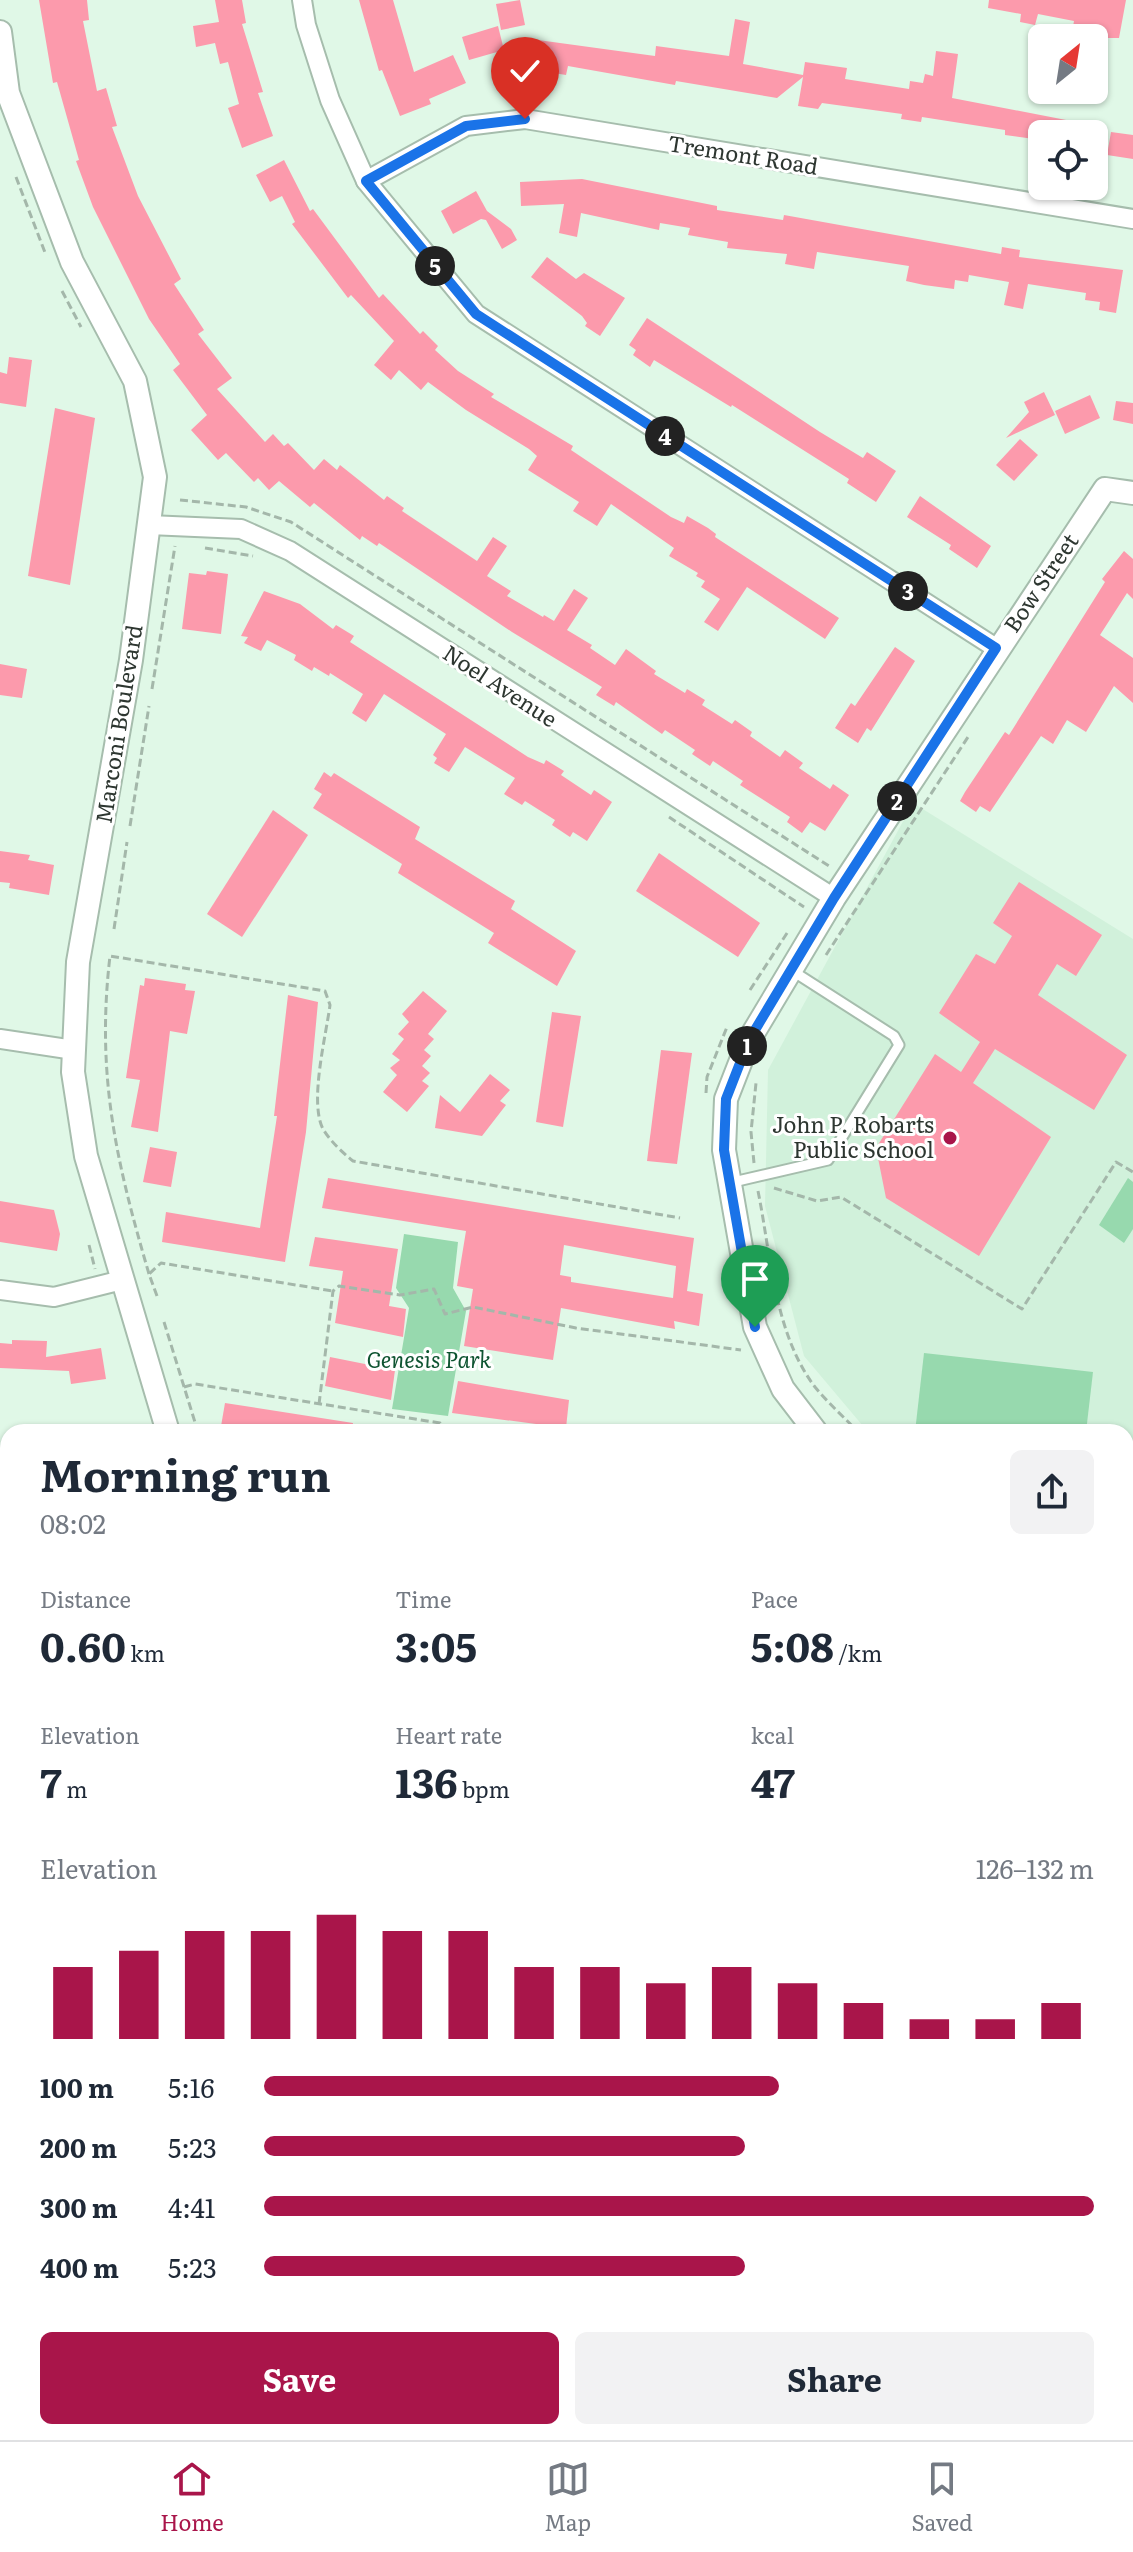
<!DOCTYPE html>
<meta charset="utf-8">
<style>
:root{--surface:#fff;--page:#f2f2f3;--text:#1f2937;--muted:#747a83;--line:#e0e1e3;--accent:#a9154a}
body{margin:0;font-family:Literata,serif;background:var(--page);color:var(--text);height:100vh;display:flex;flex-direction:column;font-size:30px;white-space:nowrap}
*{box-sizing:border-box;margin:0}
p{font-size:26px;color:var(--muted)}
.icon{flex:none;width:44px;height:44px;fill:none;stroke:currentColor;stroke-width:2;stroke-linecap:round;stroke-linejoin:round}
.map{position:relative;flex:1;overflow:hidden}
.sheet{position:absolute;left:0px;top:1424px;width:1134px;height:1016px;display:flex;flex-direction:column;background:var(--surface);border-radius:24px 24px 0 0;box-shadow:0 2px 6px #0004}
.sheet>*{flex:none}
.needle{width:52px;rotate:30deg}
.tools{position:absolute;left:1028px;top:24px;display:grid;gap:16px}
.tools a{display:grid;place-items:center;width:80px;height:80px;border-radius:12px;background:var(--surface);box-shadow:0 2px 6px #0004;font-size:40px}
.pin{position:absolute;display:grid;place-items:center;width:68px;height:68px;color:#fff;margin:-82px -34px;border-radius:50% 50% 50% 0;rotate:-45deg;box-shadow:0 0 8px #0007}
.pin .icon{rotate:45deg}
.km{position:absolute;width:40px;height:40px;margin:-20px;border-radius:50%;background:#222;color:#fff;font-size:22px;line-height:40px;text-align:center}
.round{display:grid;place-items:center;flex:none;width:84px;height:84px;border-radius:12px;background:var(--page)}
.head{display:flex;align-items:center;justify-content:space-between;height:136px;padding:0 40px}
h1{font-size:44px;font-weight:700;line-height:60px}
.metrics{display:grid;grid-template-columns:repeat(3,1fr);gap:12px;height:136px;padding:8px 40px}
.metrics div{display:grid;align-content:center}
.metrics b{font-size:40px;font-weight:700}
.metrics small{font-size:22px;font-weight:400}
.metrics p{font-size:22px}
.chart{height:224px;padding:16px 40px}
.chart p{display:flex;justify-content:space-between}
.chart svg{width:100%;height:144px;margin-top:8px;stroke:var(--accent);stroke-width:6}
.button{display:flex;gap:16px;margin-top:auto;padding:16px 40px}
.button a{flex:1;height:92px;border-radius:12px;background:var(--accent);color:#fff;font-size:32px;font-weight:700;line-height:92px;text-align:center}
.button a+a{background:var(--page);color:var(--text)}
ul{padding:0 40px;list-style:none;font-size:26px}
li{display:grid;grid-template-columns:128px 96px 1fr;align-items:center;height:60px}
li i{height:20px;border-radius:10px;background:var(--accent)}
.dock{display:flex;justify-content:space-around;align-items:center;height:112px;border-top:2px solid var(--line);background:var(--surface);font-size:22px;color:var(--muted)}
.dock a{display:grid;justify-items:center;gap:4px}
.dock .active{color:var(--accent)}
.map>svg:first-child{display:block}
</style>
<div class="map">
<svg width="1133" height="2440" viewBox="0 0 1133 2440">
<rect width="100%" height="100%" fill="#e0f8e7"/>
<!-- built -->
<g fill="#d1f1db">
<path d="M913,803L1133,939V1510L1126,1509V1432H868L804,1356L765,1206L768,1070Z"/>
<path d="M0,2268L8,2272V2432H265L278,2440H0Z"/>
</g>
<!-- green -->
<g fill="#97d9ae">
<path d="M1128,1178L1133,1182V1229L1124,1243L1099,1225Z"/>
<path d="M404,1234L458,1242L453,1288L466,1311L448,1416L392,1409L409,1308L396,1288Z"/>
<path d="M924,1353L1093,1372L1086,1432H915Z"/>
<path d="M410,2432H484L491,2436L495,2432H553L567,2440H422Z"/>
<path d="M565,2432H851L849,2440H578Z"/>
</g>
<!-- building -->
<g fill="#fc9aac" fill-rule="evenodd">
<path d="M39,0H87L89,20L83,21L97,91L106,88L117,126L112,127L138,196L181,279L174,284L204,330L198,334L232,378L217,389L265,442L273,434L284,446L288,443L314,470L324,459L337,470L340,465L384,500L387,496L404,508L402,511L477,561L493,537L507,546L487,576L511,591L507,596L543,617L544,615L554,621L574,589L588,598L567,630L592,645L590,648L615,665L626,649L656,671L654,674L685,693L687,689L705,700L702,705L732,724L735,720L752,732L750,736L780,757L785,750L803,763L799,768L830,789L833,784L849,795L825,831L810,822L802,833L787,822L790,817L740,785L743,781L713,761L710,766L692,754L695,750L665,730L662,734L616,702L614,706L596,695L602,687L512,632L379,543L377,546L362,536L360,540L314,503L310,507L279,481L269,490L258,478L254,482L226,453L218,460L191,430L207,415L173,370L180,364L149,319L93,207L76,161L79,160L57,82L53,83Z"/>
<path d="M215,0H242L246,23L242,24L263,92L258,93L273,136L242,148L228,108L239,104L228,62L220,64L215,43L196,47L193,26L219,22Z"/>
<path d="M359,0H393L414,72L453,55L466,83L429,99L431,104L400,116L382,70L379,71Z"/>
<path d="M520,0L525,25L501,30L496,4Z"/>
<path d="M989,0H1126L1119,38H1071L1074,21L1038,14L1035,25L1020,22L1021,14L988,8Z"/>
<path d="M735,19L750,22L743,64L803,75L805,62L847,68L845,79L909,89L910,81L923,83L925,74L933,76L936,51L958,54L952,98L1097,126L1096,134H1042L1041,140L1005,135V130L922,117L921,122L901,119L902,114L822,103L818,109L798,106L803,77L777,98L676,81L675,85L568,66L566,75L547,72L548,66L534,64L538,40L655,56L656,46L729,56Z"/>
<path d="M498,26L504,50L469,60L462,37Z"/>
<path d="M1111,132L1133,135V159L1107,155Z"/>
<path d="M284,160L310,211L313,209L379,298L383,294L420,334L423,331L438,346L435,350L458,371L494,394L491,397L573,446L571,450L671,517L684,523L687,516L708,528L716,534L715,537L839,618L825,639L747,587L718,631L704,622L720,599L701,587L705,581L696,576L698,573L669,556L674,548L611,504L597,526L573,511L579,502L528,470L537,456L529,449L466,410L428,382L421,390L399,370L391,380L374,365L394,341L351,295L348,298L292,224L295,222L282,196L270,202L256,175Z"/>
<path d="M582,179L717,206V210L783,220L784,215L1001,254L1002,247L1020,250L1019,257L1123,270L1116,313L1099,310L1100,302L1085,300L1086,293L1028,284L1023,309L1004,305L1009,282L969,275L968,282L955,280L954,289L924,285L906,281L909,266L870,260L817,252L814,269L785,264L787,254L727,248L728,242L688,235L690,228L660,223L659,230L581,213L577,237L559,233L564,204L521,206L520,182Z"/>
<path d="M476,191L487,211L511,229L517,240L502,249L486,220L481,219L453,234L441,211Z"/>
<path d="M547,257L576,279L584,273L625,298L600,336L585,326L587,323L582,316L531,277Z"/>
<path d="M647,318L820,432L863,458L867,452L896,471L876,502L847,483L849,479L732,405L731,407L654,360L650,367L633,355L636,350L629,345Z"/>
<path d="M9,357L32,360L26,407L0,403V372L7,374Z"/>
<path d="M1044,392L1055,415L1006,438L1029,412L1024,402Z"/>
<path d="M1090,395L1100,418L1065,434L1055,411Z"/>
<path d="M1116,401L1133,403V424L1113,420Z"/>
<path d="M55,408L95,418L70,585L28,576Z"/>
<path d="M1020,439L1038,455L1014,481L996,465Z"/>
<path d="M920,496L991,546L977,568L949,549L951,545L907,517Z"/>
<path d="M1124,551L1133,559V599L1127,593L1100,635L1133,658V703L1114,686L1086,732L1067,720L1053,744L1041,736L990,812L980,806L976,812L960,801L965,792L1005,732L1009,735L1105,582L1102,579Z"/>
<path d="M207,571L228,574L221,634L182,629L189,573L206,575Z"/>
<path d="M264,591L300,604L333,629L336,625L354,636L350,642L528,757L544,764L546,760L564,771L561,775L591,795L594,790L612,802L587,841L573,832L570,837L552,825L555,820L525,801L522,805L504,794L515,778L465,747L449,772L434,763L437,758L433,755L446,734L384,694L366,722L352,713L363,694L330,673L329,676L314,667L312,671L294,660L296,655L267,640L261,651L244,643L248,637L241,636Z"/>
<path d="M895,647L915,661L871,731L867,728L858,743L835,728L851,703L855,706Z"/>
<path d="M0,664L27,669L22,698L0,695Z"/>
<path d="M324,772L331,777L334,773L420,827L415,839L515,901L511,909L576,951L557,986L488,943L494,933L398,873L402,864L313,808L322,794L314,789Z"/>
<path d="M273,810L308,835L242,937L207,914Z"/>
<path d="M0,851L30,855L28,860L54,865L49,895L9,888L10,883L0,882Z"/>
<path d="M659,853L760,923L738,957L636,891Z"/>
<path d="M1019,882L1102,935L1076,976L1057,964L1038,995L1127,1055L1094,1110L995,1049L973,1083L1051,1137L979,1256L886,1198L876,1148L935,1054L961,1072L980,1042L939,1013L976,954L995,964L1012,936L993,923Z"/>
<path d="M145,978L186,984L185,990L195,991L187,1034L170,1031L158,1132L131,1127L140,1080L126,1078L140,985L144,986Z"/>
<path d="M423,991L447,1011L428,1034L434,1039L424,1050L431,1056L422,1066L430,1073L422,1081L429,1086L407,1112L383,1092L397,1075L390,1068L400,1060L392,1054L404,1039L398,1034L409,1022L402,1014Z"/>
<path d="M288,995L318,1002L306,1132L285,1262L162,1242L166,1212L260,1228L277,1116H274Z"/>
<path d="M552,1012L581,1016L563,1127L536,1122Z"/>
<path d="M661,1050L692,1053L677,1164L647,1161Z"/>
<path d="M490,1074L510,1090L500,1101L506,1105L482,1136L435,1128L440,1095L460,1112Z"/>
<path d="M150,1147L177,1152L171,1187L143,1182Z"/>
<path d="M328,1178L694,1238L687,1291L703,1294L699,1326L674,1321L675,1329L561,1308L553,1360L464,1346L473,1289L457,1286L466,1231L322,1208ZM564,1245L676,1266L673,1298L571,1282V1277L560,1275Z"/>
<path d="M0,1201L54,1210L60,1234L57,1251L0,1242Z"/>
<path d="M315,1237L398,1249L389,1306L406,1309L403,1337L335,1323L343,1271L309,1266Z"/>
<path d="M12,1340L47,1341L46,1357L101,1348L106,1379L71,1384L69,1371L0,1368V1343L12,1344Z"/>
<path d="M330,1357L395,1370L391,1400L325,1386Z"/>
<path d="M458,1381L569,1400L566,1428L452,1413Z"/>
<path d="M225,1403L353,1423L352,1432H220Z"/>
</g>
<g fill="none" stroke-linecap="round" stroke-linejoin="round">
<!-- service casing -->
<g stroke="#a6bdad" stroke-width="13">
<g id="service">
<path d="M729,1183L828,1160L899,1045L894,1036L791,970"/>
<path d="M160,2432L176,2440"/>
<path d="M107,2440L109,2432"/>
</g>
</g>
<!-- minor casing -->
<g stroke="#a6bdad" stroke-width="22">
<g id="minor">
<path d="M302,0L306,25L330,100L366,181L476,314L996,648"/>
<path d="M366,181L466,126L525,119L1133,219"/>
<path d="M149,525L241,529L290,551L834,898"/>
<path d="M0,1039L74,1050"/>
<path d="M0,1290L54,1297L122,1280"/>
<path d="M0,1669L8,1695"/>
<path d="M1126,1748L1133,1743"/>
<path d="M0,1898L8,1886"/>
<path d="M0,1952L8,1958"/>
</g>
</g>
<!-- tertiary casing -->
<g stroke="#a6bdad" stroke-width="26">
<g id="tertiary">
<path d="M0,32L8,93L72,262L135,381L155,477L131,660L78,962L73,1072L86,1156L168,1432"/>
<path d="M816,1432L783,1389L755,1327L724,1150L726,1099L749,1040L834,898L1105,489L1133,493"/>
<path d="M1126,1775L1133,1788"/>
<path d="M1126,2223L1133,2224"/>
</g>
</g>
<!-- path -->
<g stroke="#a4b7aa" stroke-width="3" stroke-dasharray="8 4" stroke-linecap="butt">
<path d="M16,177L46,255"/>
<path d="M62,291L81,327"/>
<path d="M180,500L246,507L291,522L829,866"/>
<path d="M205,548L253,556"/>
<path d="M152,689L175,546"/>
<path d="M669,817L804,907"/>
<path d="M130,826L149,706"/>
<path d="M114,929L127,842"/>
<path d="M826,955L968,737"/>
<path d="M750,990L789,930"/>
<path d="M706,1093L707,1077L727,1027"/>
<path d="M754,1163L751,1132L756,1083"/>
<path d="M774,1188L817,1201L841,1197L1022,1309L1116,1162L1133,1172"/>
<path d="M758,1191C771,1255 774,1333 815,1387C828,1403 844,1417 858,1432"/>
<path d="M89,1245L95,1269"/>
<path d="M149,1274C116,1161 96,1075 110,956L325,991L330,1005C326,1036 309,1102 323,1129C331,1142 342,1152 353,1161L680,1218"/>
<path d="M157,1296L149,1274L161,1263L333,1291"/>
<path d="M164,1322L198,1432"/>
<path d="M184,1387L195,1384L440,1423L444,1428L468,1432"/>
<path d="M319,1404L333,1291L339,1286L400,1295L434,1289L445,1314L473,1307L576,1328L741,1350"/>
<path d="M0,1592L8,1614"/>
<path d="M1126,1721L1133,1718"/>
<path d="M1126,1818L1133,1833"/>
<path d="M1126,2198L1133,2199"/>
<path d="M1126,2247L1133,2248"/>
<path d="M863,2440L867,2432"/>
<path d="M1004,2440L1030,2435L1064,2440"/>
</g>
<!-- service -->
<use href="#service" stroke="#fff" stroke-width="9"/>
<!-- minor -->
<use href="#minor" stroke="#fff" stroke-width="18"/>
<!-- tertiary -->
<use href="#tertiary" stroke="#fff" stroke-width="22"/>
<!-- rail -->
<g stroke="#748378" stroke-width="6" stroke-dasharray="12 6" stroke-linecap="butt">
<path d="M0,2215L8,2220"/>
<path d="M0,2231L8,2235"/>
<path d="M353,2432L366,2440"/>
<path d="M375,2432L388,2440"/>
</g>
</g>
<g fill="none" stroke-linecap="round" stroke-linejoin="round">
<!-- route casing -->
<g stroke="#fff" stroke-width="16">
<path id="route" d="M525,119L466,126L366,181L476,314L996,648L834,898L749,1040L726,1099L724,1150L755,1327"/>
</g>
<!-- route -->
<use href="#route" stroke="#1a73e8" stroke-width="10"/>
</g>
<!-- markers -->
<circle fill="#a9154a" stroke="#fff" stroke-width="3" cx="950" cy="1138" r="8"/>
<g text-anchor="middle" stroke-width="6" stroke-linejoin="round" paint-order="stroke">
<!-- street labels -->
<g font-size="22" fill="#2d3630" stroke="#fff">
<text transform="translate(743 155) rotate(9)" y="8">Tremont Road</text>
<text transform="translate(1041 583) rotate(-56)" y="8">Bow Street</text>
<text transform="translate(500 686) rotate(33)" y="8">Noel Avenue</text>
<text transform="translate(119 724) rotate(-81)" y="8">Marconi Boulevard</text>
</g>
<!-- poi labels -->
<g font-size="22" fill="#2d3630" stroke="#fff" text-anchor="end">
<text x="934" y="1133">John P. Robarts<tspan x="934" dy="25">Public School</tspan></text>
</g>
<!-- park labels -->
<g font-size="22" font-style="italic" fill="#0e5431" stroke="#fff">
<text x="429" y="1368">Genesis Park</text>
</g>
</g>
</svg>
<div class="tools">
<a><svg class="needle" viewBox="-14 -14 28 28"><path d="M0-13l5 13h-10z" fill="#e53935"/><path d="M0 13l5-13h-10z" fill="#747a83"/></svg></a>
<a><svg class="icon" aria-label="locate" viewBox="0 0 24 24"><circle cx="12" cy="12" r="6"/><path d="M12 2v4M12 18v4M2 12h4M18 12h4"/></svg></a>
</div>
<div class="pin" style="left:755px;top:1327px;background:#1e9e55"><svg class="icon" aria-label="arrive" viewBox="0 0 24 24"><path d="M6 21V4h12l-3 4 3 4H6"/></svg></div>
<div class="pin" style="left:525px;top:119px;background:#d93025"><svg class="icon" aria-label="check" viewBox="0 0 24 24"><path d="M5 12l5 5 9-10"/></svg></div>
<b class="km" style="left:747px;top:1046px">1</b>
<b class="km" style="left:897px;top:801px">2</b>
<b class="km" style="left:908px;top:591px">3</b>
<b class="km" style="left:665px;top:436px">4</b>
<b class="km" style="left:435px;top:266px">5</b>
<section class="sheet">
<div class="head"><div><h1>Morning run</h1><p>08:02</p></div><a class="round"><svg class="icon" aria-label="share" viewBox="0 0 24 24"><path d="M12 15V3M7 8l5-5 5 5M5 13v7h14v-7"/></svg></a></div>
<div class="metrics">
<div><p>Distance</p><b>0.60<small> km</small></b></div>
<div><p>Time</p><b>3:05</b></div>
<div><p>Pace</p><b>5:08<small> /km</small></b></div>
</div>
<div class="metrics">
<div><p>Elevation</p><b>7<small> m</small></b></div>
<div><p>Heart rate</p><b>136<small> bpm</small></b></div>
<div><p>kcal</p><b>47</b></div>
</div>
<div class="chart"><p><span>Elevation</span>126–132 m</p>
<svg viewBox="0 0 160 44" preserveAspectRatio="none"><path d="M5 44V22M15 44V17M25 44V11M35 44V11M45 44V6M55 44V11M65 44V11M75 44V22M85 44V22M95 44V27M105 44V22M115 44V27M125 44V33M135 44V38M145 44V38M155 44V33"/></svg>
</div>
<ul>
<li><b>100 m</b>5:16<i style="width:62%"></i></li>
<li><b>200 m</b>5:23<i style="width:58%"></i></li>
<li><b>300 m</b>4:41<i style="width:100%"></i></li>
<li><b>400 m</b>5:23<i style="width:58%"></i></li>
</ul>
<div class="button"><a>Save</a><a>Share</a></div>
</section>
</div>
<nav class="dock">
<a class="active"><svg class="icon" aria-label="home" viewBox="0 0 24 24"><path d="M3 11l9-7 9 7M6 9v11h12V9"/></svg>Home</a>
<a><svg class="icon" aria-label="map" viewBox="0 0 24 24"><path d="M3 6l6-2 6 2 6-2v14l-6 2-6-2-6 2zM9 4v14M15 6v14"/></svg>Map</a>
<a><svg class="icon" aria-label="saved" viewBox="0 0 24 24"><path d="M7 4h10v16l-5-4-5 4z"/></svg>Saved</a>
</nav>
